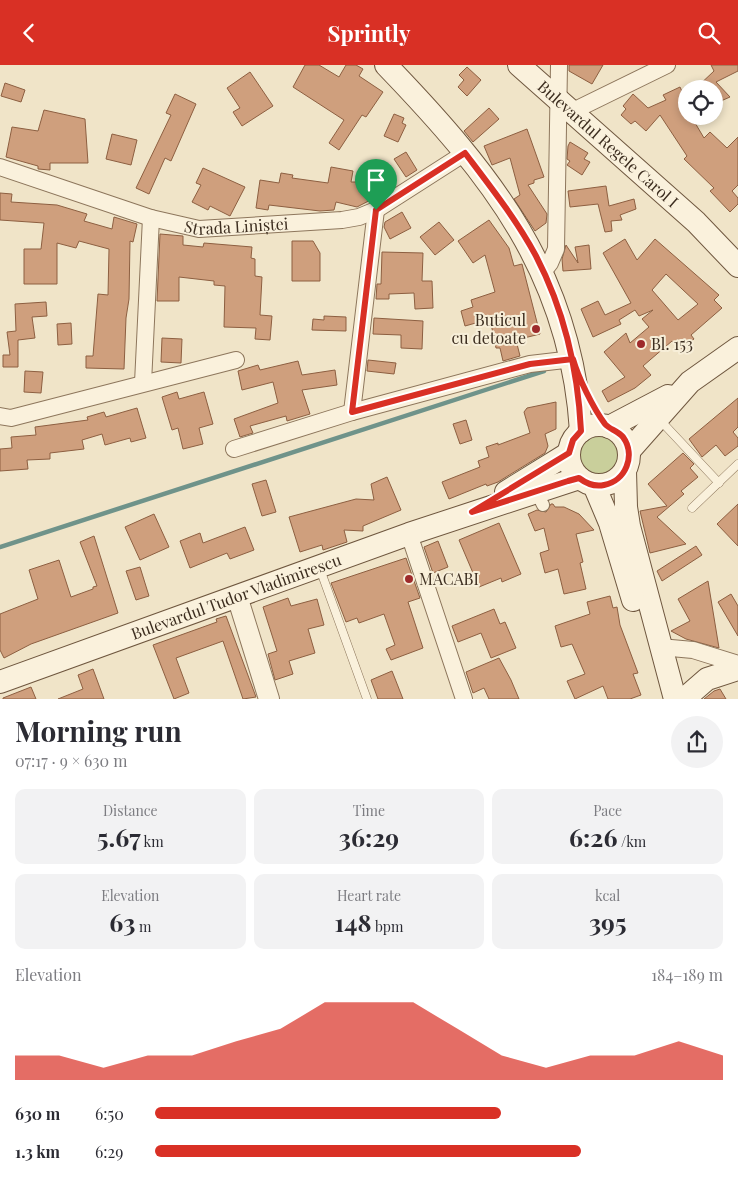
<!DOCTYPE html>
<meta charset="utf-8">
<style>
:root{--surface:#fff;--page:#f2f2f3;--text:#2b2b33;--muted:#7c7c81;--accent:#d93025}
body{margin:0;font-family:"Playfair Display",serif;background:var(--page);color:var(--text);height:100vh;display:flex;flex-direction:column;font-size:19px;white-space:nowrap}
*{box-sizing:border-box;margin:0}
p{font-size:16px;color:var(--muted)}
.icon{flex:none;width:28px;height:28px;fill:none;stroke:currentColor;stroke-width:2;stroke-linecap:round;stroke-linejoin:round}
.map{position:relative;height:634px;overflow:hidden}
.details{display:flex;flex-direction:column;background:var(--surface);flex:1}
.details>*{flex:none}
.fabs{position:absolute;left:678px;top:15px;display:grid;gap:10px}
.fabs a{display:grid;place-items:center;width:45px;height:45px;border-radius:50%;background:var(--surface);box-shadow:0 2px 8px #0003;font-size:25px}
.pin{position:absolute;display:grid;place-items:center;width:42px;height:42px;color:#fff;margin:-51px -21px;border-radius:50% 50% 50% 0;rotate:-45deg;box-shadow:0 0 5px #0007}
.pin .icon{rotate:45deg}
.round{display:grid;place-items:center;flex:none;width:52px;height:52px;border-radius:26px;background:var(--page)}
.overview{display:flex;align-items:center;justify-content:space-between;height:85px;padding:0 15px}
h1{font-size:28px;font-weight:700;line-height:38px}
.stats{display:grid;grid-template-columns:repeat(3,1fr);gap:8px;height:85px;padding:5px 15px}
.stats div{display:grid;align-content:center;border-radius:10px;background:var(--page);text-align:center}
.stats b{font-size:25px;font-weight:700}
.stats small{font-size:14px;font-weight:400}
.stats p{font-size:14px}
.chart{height:140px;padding:10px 15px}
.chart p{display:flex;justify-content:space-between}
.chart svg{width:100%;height:90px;margin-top:5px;fill:var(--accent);opacity:.7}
ul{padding:0 15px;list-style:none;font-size:16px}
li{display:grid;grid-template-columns:80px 60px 1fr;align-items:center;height:38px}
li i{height:12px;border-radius:6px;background:var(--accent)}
header{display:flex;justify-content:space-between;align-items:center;height:65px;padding:0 15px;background:var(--accent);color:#fff;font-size:22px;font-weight:700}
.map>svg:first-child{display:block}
</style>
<header><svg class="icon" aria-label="back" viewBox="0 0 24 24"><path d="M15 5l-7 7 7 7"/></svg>Sprintly<svg class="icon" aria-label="search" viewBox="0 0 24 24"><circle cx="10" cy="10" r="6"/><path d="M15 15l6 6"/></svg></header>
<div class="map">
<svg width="738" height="634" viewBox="0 0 738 634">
<rect width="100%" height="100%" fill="#f0e4c8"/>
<!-- green -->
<circle fill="#c9cf9b" cx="599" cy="390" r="20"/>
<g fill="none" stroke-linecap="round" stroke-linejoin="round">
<!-- stream -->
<path stroke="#6f938a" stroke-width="4.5" d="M0,482L544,306"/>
</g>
<!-- building -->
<g fill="#cf9f7d" stroke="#8d5f41" fill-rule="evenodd">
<path d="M305,0H319L339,12L346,0H356L363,4L359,11L383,27L366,52L362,50L339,85L329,78L344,55L293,22Z"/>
<path d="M569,0H603L592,19L569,6Z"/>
<path d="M711,0H738V6L716,17L730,32L714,39V24H695L714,6Z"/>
<path d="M467,2L481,15L467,31L458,22L464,15L459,10Z"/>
<path d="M250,7L273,41L242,61L233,47L240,43L227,23Z"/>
<path d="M5,18L25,25L21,37L1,31Z"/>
<path d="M680,22L686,35V51H691L704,73L710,67L727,83L738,72V120L732,126L738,133V139L730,147L710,126L714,123L684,94L687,91L660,50L646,66L635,56L631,59L621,50L626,44L623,41L633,29L648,43L666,35L663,30Z"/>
<path d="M175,29L196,39L171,96L165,93L149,129L136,123L171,50L166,48Z"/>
<path d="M489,43L499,54L473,77L464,66Z"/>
<path d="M44,45L85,54L88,98H50V105L38,104V101L6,92L12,62L38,66Z"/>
<path d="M394,49L404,53L402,58L406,60L398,77L384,71Z"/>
<path d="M527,64L544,112L534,115V118L528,120L547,149L546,158L535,166L514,134L520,130L510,93L492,100L484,81Z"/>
<path d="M112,69L137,75L131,100L106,94Z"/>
<path d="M570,77L588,88L584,94L590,97L582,110L567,100L570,96L567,94L568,81Z"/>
<path d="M406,87L417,105L406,112L394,94Z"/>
<path d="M331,102L353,106L351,117H373L381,123L384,128L357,142L336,137L334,145L320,146L269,140L268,145L256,143L260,115L279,118L281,108L293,110L292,113L328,118Z"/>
<path d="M203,103L245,122L230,151L210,141L208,145L192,137L201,120L196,118Z"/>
<path d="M606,121L609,141L634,134L636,144L620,150L622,155L611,156L612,166L605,167L598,139L570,142L568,126Z"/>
<path d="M0,128L12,129L11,137L57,140L87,149L84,156L112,164L114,152L137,159L133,177L130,176L129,234L126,253L124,304L86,303V291H93L98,229L108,230L109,184L79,176L76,183L57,178V219H24V184H41L44,158L0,155Z"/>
<path d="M402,147L411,163L390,174L384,162L385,157Z"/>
<path d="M489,155L509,183L514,201L522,199L540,269L516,275L520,291L503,296L500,283H496L490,254L465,261L461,246L473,242L471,235L495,227L485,190L473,198L458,176Z"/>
<path d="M439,157L454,175L435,190L420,172Z"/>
<path d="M160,169L183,171V180L203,182L204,178L252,182L251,193L255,194V211L262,212L260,250L272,251L270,275L255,274L256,263L224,262L225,221L214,220V216L179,212V236H157Z"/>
<path d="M625,174L637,195L655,174L719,230L714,235L722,243L691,270L694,274L680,285L672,276L643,301L651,310L635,323L608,337L602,326L625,312L604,287L626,268L630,278L649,262L642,254L653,245L639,251L635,245L619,255L621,259L593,272L581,244L598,236L605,250L631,238L603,188ZM666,209L698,239L678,255L652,225Z"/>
<path d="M292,176H313L320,188V216H292Z"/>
<path d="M566,180L578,198L575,182L589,180L591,204L563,206L562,194Z"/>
<path d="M382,187L423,188L422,216H432L433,243L415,244L414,228L389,229V234H376L377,219H381Z"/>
<path d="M46,237L47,251L32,252L35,273L18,275V302H3V290H10L7,267L16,266L15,239Z"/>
<path d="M324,251L346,252V266L312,265L313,254L324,255Z"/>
<path d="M374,253L423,256L422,284L401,283V270L373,269Z"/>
<path d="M71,258L72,279L58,280L57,259Z"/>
<path d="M162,273L182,274L181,298L161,297Z"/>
<path d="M368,295L396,298L394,309L367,306Z"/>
<path d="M298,296L302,310L335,305L337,320L302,325L310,349L287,356L286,351L250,361L253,368L240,372L234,354L278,338L273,317L242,325L238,306L258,300L260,305Z"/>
<path d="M25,306L43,307L41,328L24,327Z"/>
<path d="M177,327L179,334L204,327L213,359L199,363L203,379L183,384L178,363L172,365L162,332Z"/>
<path d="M738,333V362L733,367L738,373V381L725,391L716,380L702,392L689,374Z"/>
<path d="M556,337V364L545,369L548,381L545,388L498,417L487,421L486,419L449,434L442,417L480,402L478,396L489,392L486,382L498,378V380L530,368L524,347L527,343Z"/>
<path d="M137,343L146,373L131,377L130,373L105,380L102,369L82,375L84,384L50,388V394L27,395L28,404L0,406V384L12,383L11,372L36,370L35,362L88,355L87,352L104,347L106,352Z"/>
<path d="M466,355L472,375L460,379L453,359Z"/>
<path d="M683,388L694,399L690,403L698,412L681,426L684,429L657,452L686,479L650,488L640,446L667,441L648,419Z"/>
<path d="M387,412L401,445L363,461V466L344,465L347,477L323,485L322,480L300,487L289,452L356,434L374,435L371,419Z"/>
<path d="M266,415L276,447L262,451L252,419Z"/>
<path d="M551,439H553L555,442H564L579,449L594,465L576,469L583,497L580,498L586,524L564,529L558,504L545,508L540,488L549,485L544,463L535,466L528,449L537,445L546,447Z"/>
<path d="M738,439V481L717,459Z"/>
<path d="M154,449L169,482L140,495L125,462Z"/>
<path d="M499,458L521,509L502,517L501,513L479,522L459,475Z"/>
<path d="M245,462L254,485L230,494L227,488L190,503L180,476L200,468L203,478Z"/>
<path d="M94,471L118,548L31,579L4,593L0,585V549L38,534L29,505L59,495L71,532L93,524V522L97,521L80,477Z"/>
<path d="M438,476L448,502L433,508L424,482Z"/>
<path d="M696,481L702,490L662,516L657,506Z"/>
<path d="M406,493L420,533L408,537L423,583L391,595L386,584L395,580L384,549L359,558L357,553L346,557L331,518Z"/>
<path d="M140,502L149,531L136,535L126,506Z"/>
<path d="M708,516L719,583L686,574L671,566L690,556L678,534Z"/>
<path d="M731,529L738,541V571L718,537Z"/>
<path d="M610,531L613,543L617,542L620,560L638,608L633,609L641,630L630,634H608L603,621L575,634L567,616L585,609L572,579L561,582L555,561L590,549L587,537Z"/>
<path d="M288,533L291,541L317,534L324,560L308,564L315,588L289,596L293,609L275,615L268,589L277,586L263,542Z"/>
<path d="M494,544L500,559L505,557L516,583L491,593L481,568L458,577L452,561Z"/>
<path d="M226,551L256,632L243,634L223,576L176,593L189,628L174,634L153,580L217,557L216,554Z"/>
<path d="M499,593L511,615L519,634H489L484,623L473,628L466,607Z"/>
<path d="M93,604L104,634H58L83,624L78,610Z"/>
<path d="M392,606L403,634H378L371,615Z"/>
<path d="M31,622L36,634H3V633Z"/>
<path d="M720,624L726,634H704L714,626Z"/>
</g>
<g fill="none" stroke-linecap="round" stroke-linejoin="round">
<!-- service casing -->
<g stroke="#8d765c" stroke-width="9">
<g id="service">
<path d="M659,354L719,418"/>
<path d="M692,443L738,399"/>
<path d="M320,504L367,634"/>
</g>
</g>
<!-- pedestrian casing -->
<g stroke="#8d765c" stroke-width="14">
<path id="pedestrian" d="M534,422L543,440"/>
</g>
<!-- minor casing -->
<g stroke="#8d765c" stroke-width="18">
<g id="minor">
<path d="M573,46L667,0"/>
<path id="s1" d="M0,102L151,153L199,164L342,155L359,152L376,145L465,88"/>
<path d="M543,207L550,198L556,184L559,0"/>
<path d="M143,318L151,153"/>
<path d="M352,347L376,145"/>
<path d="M0,351L11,353L236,295"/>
<path d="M234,384L352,347L530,299L573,294"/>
<path d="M409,469L464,634"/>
<path d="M660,582L693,585L738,599"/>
</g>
</g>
<!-- tertiary casing -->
<g stroke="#8d765c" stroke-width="22">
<path id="tertiary" d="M237,531L269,634"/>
</g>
<!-- secondary casing -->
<g stroke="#6f573f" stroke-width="24">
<g id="secondary">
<path d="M386,0C491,109 571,208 581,366"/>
<path id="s2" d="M519,0L696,157L738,201"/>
<circle cx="599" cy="390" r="30"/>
<path d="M609,362L668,331"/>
<path d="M629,386L690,317L738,283"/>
<path d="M625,406L626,442L629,461L675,634"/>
<path d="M594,420L610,458L633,535"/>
<path d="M506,427L569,388"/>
<path id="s3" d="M0,617L409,469L579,413"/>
<path d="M684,634L707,614L738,604"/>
</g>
</g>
<!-- service -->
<use href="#service" stroke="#faf1dc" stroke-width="8"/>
<!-- pedestrian -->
<use href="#pedestrian" stroke="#faf1dc" stroke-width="12"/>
<!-- minor -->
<use href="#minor" stroke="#faf1dc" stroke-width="16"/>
<!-- tertiary -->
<use href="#tertiary" stroke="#faf1dc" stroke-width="20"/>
<!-- secondary -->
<use href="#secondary" stroke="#faf1dc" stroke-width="22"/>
</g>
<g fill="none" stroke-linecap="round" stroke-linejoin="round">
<!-- route casing -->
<g stroke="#fff" stroke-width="10">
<path id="route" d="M376,145L465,88C490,121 516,154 536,191C564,245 578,306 581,366L573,375L569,388L472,447L568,416L579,413C587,419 595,422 604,420C626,416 636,390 623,372C618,366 609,364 605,359C593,343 578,312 573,294L530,299L352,347L376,145"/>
</g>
<!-- route -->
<use href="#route" stroke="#d93025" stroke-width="6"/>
</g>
<!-- markers -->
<g fill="#9e2a2b" stroke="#f7eed8" stroke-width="2">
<circle cx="536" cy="264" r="5"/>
<circle cx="641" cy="279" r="5"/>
<circle cx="409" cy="514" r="5"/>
</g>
<g text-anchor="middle" stroke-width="4" stroke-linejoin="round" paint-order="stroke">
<!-- street labels -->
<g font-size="16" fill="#3d2e20" stroke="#f7eed8">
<text dy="6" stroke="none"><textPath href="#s2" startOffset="119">Bulevardul Regele Carol I</textPath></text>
<text dy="6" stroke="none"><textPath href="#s1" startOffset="246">Strada Liniștei</textPath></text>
<text dy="6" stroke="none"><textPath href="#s3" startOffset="251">Bulevardul Tudor Vladimirescu</textPath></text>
</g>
<!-- poi labels -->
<g font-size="16" fill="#3d2e20" stroke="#f7eed8" text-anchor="start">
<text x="526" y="261" text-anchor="end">Buticul<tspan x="526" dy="18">cu detoate</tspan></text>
<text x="651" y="285">Bl. 153</text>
<text x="419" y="520">MACABI</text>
</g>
</g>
</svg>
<div class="fabs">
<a><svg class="icon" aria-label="locate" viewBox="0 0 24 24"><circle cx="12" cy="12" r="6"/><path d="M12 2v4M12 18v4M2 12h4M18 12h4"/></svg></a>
</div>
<div class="pin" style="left:376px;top:145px;background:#1e9e55"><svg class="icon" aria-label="arrive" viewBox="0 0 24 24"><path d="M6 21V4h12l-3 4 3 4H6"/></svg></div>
</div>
<section class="details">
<div class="overview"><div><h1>Morning run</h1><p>07:17 · 9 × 630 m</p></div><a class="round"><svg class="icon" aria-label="share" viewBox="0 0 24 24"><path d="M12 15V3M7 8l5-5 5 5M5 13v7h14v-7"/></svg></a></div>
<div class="stats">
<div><p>Distance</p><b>5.67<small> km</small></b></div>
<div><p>Time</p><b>36:29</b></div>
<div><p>Pace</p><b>6:26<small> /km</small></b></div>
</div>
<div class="stats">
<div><p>Elevation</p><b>63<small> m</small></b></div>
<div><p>Heart rate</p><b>148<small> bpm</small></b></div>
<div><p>kcal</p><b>395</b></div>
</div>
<div class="chart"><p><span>Elevation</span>184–189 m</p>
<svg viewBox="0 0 160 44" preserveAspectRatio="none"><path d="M0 44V32L10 32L20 38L30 32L40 32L50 25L60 19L70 6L80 6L90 6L100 19L110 32L120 38L130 32L140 32L150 25L160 32V44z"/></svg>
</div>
<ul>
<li><b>630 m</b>6:50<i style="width:61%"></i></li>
<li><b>1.3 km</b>6:29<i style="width:75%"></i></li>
</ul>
</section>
